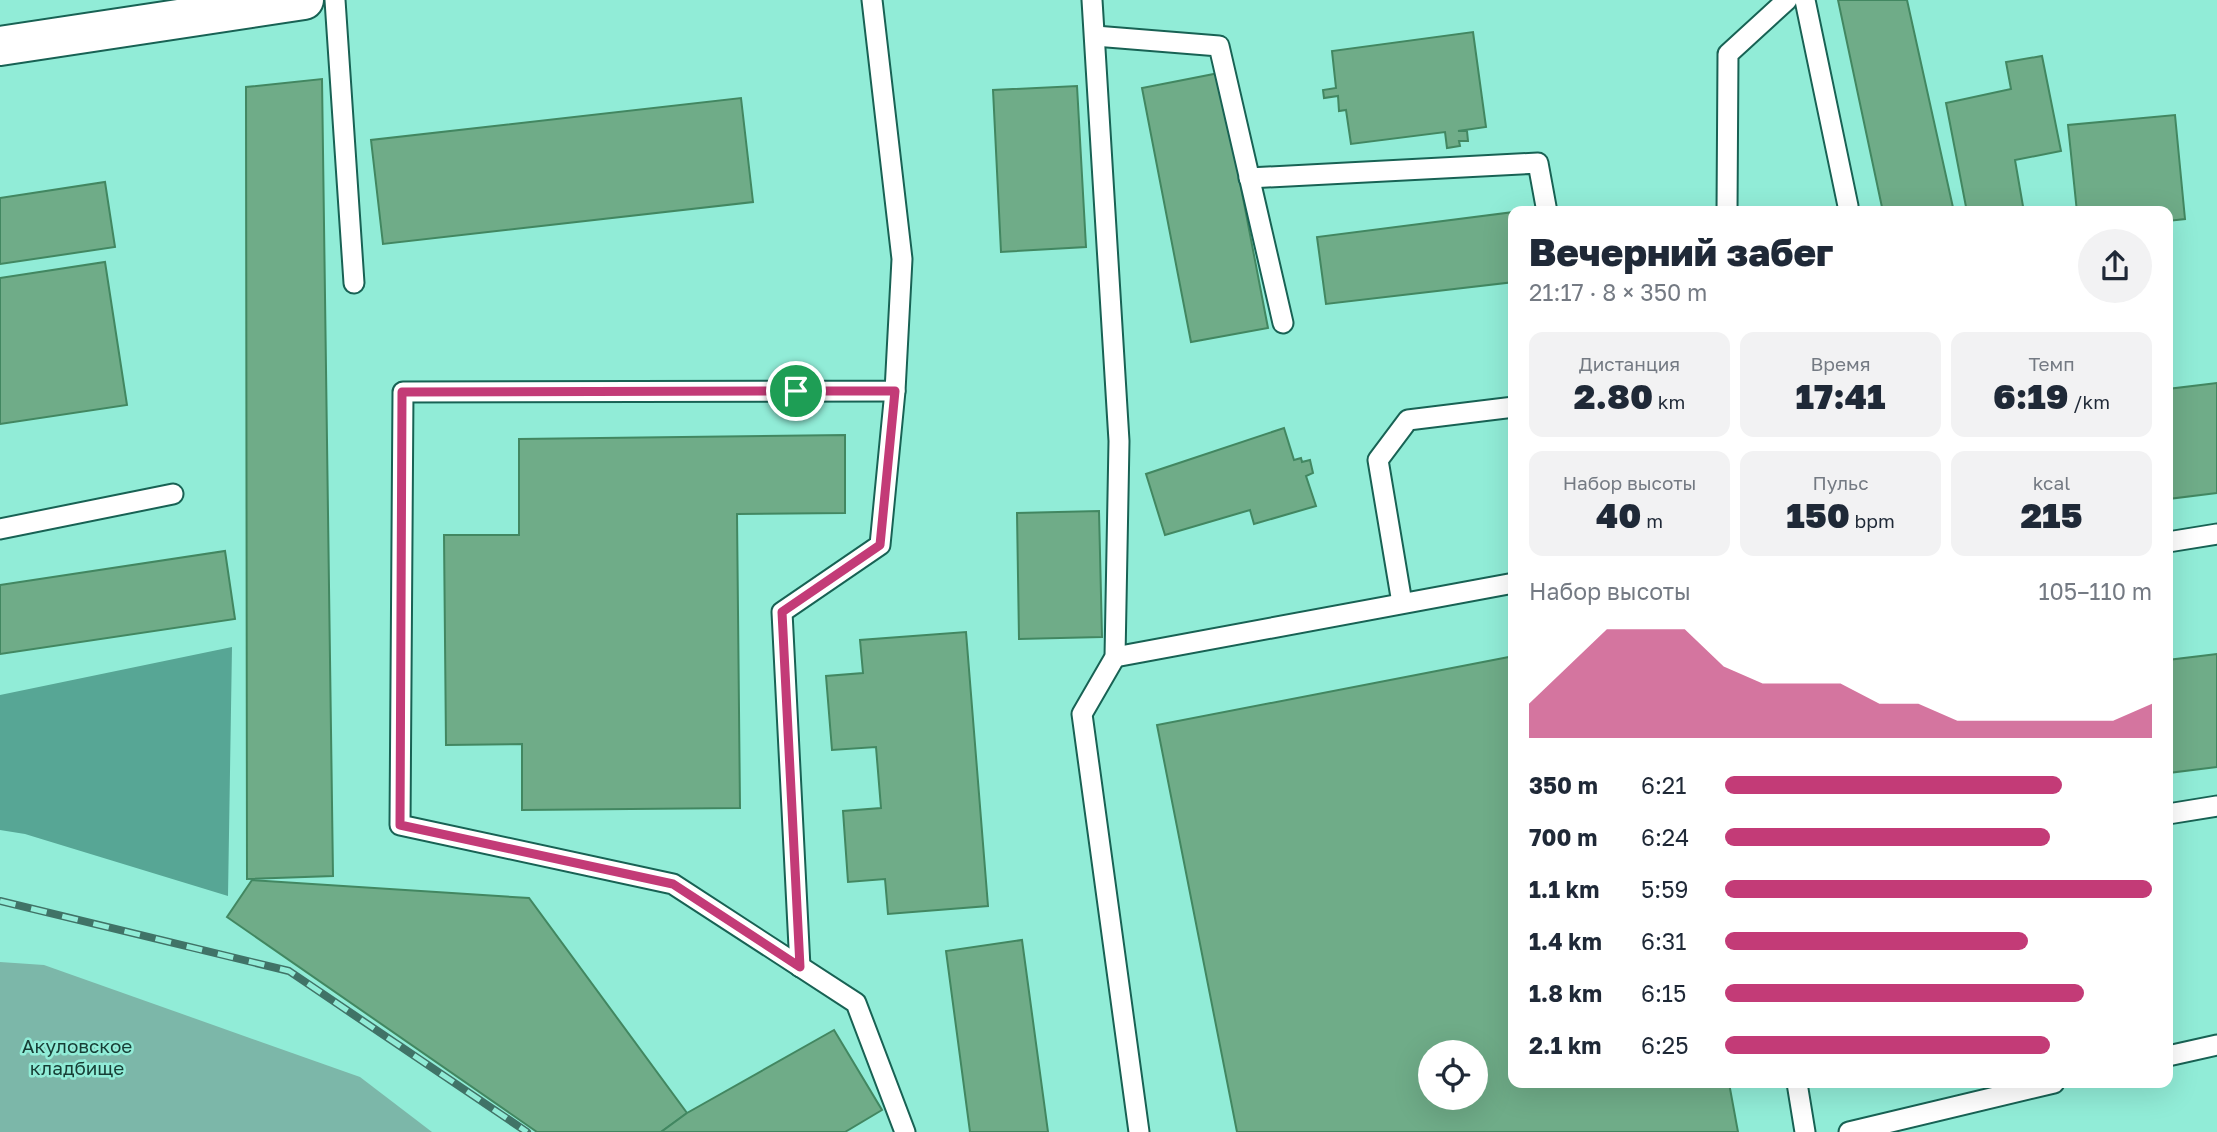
<!DOCTYPE html>
<html lang="ru">
<meta charset="utf-8">
<style>
:root{--surface:#fff;--page:#f2f2f3;--text:#1f2937;--muted:#747a83;--accent:#c33b77}
body{margin:0;font-family:"Golos Text",sans-serif;background:var(--page);color:var(--text);height:100vh;display:flex;flex-direction:column;font-size:26px;white-space:nowrap}
*{box-sizing:border-box;margin:0}
p{font-size:23px;color:var(--muted)}
.icon{flex:none;width:38px;height:38px;fill:none;stroke:currentColor;stroke-width:2;stroke-linecap:round;stroke-linejoin:round}
.map{position:relative;flex:1;overflow:hidden}
.sheet{position:absolute;left:1508px;top:206px;width:665px;height:882px;display:flex;flex-direction:column;background:var(--surface);border-radius:14px;box-shadow:0 7px 28px #0002}
.sheet>*{flex:none}
.fabs{position:absolute;left:1418px;top:1040px;display:grid;gap:14px}
.fabs a{display:grid;place-items:center;width:70px;height:70px;border-radius:50%;background:var(--surface);box-shadow:0 7px 28px #0002;font-size:35px}
.pin{position:absolute;display:grid;place-items:center;width:60px;height:60px;color:#fff;margin:-30px;border:4px solid #fff;border-radius:50%;box-shadow:0 2px 7px #0007}
.round{display:grid;place-items:center;flex:none;width:74px;height:74px;border-radius:37px;background:var(--page)}
.overview{display:flex;align-items:center;justify-content:space-between;height:119px;padding:0 21px}
h1{font-size:38px;font-weight:800;line-height:52px}
.stats{display:grid;grid-template-columns:repeat(3,1fr);gap:10px;height:119px;padding:7px 21px}
.stats div{display:grid;align-content:center;border-radius:14px;background:var(--page);text-align:center}
.stats b{font-size:35px;font-weight:800}
.stats small{font-size:19px;font-weight:400}
.stats p{font-size:19px}
.chart{height:196px;padding:14px 21px}
.chart p{display:flex;justify-content:space-between}
.chart svg{width:100%;height:126px;margin-top:7px;fill:var(--accent);opacity:.7}
ul{padding:0 21px;list-style:none;font-size:23px}
li{display:grid;grid-template-columns:112px 84px 1fr;align-items:center;height:52px}
li i{height:18px;border-radius:9px;background:var(--accent)}
.map>svg:first-child{display:block}
</style>
<div class="map">
<svg width="2217" height="1132" viewBox="0 0 2217 1132">
<rect width="100%" height="100%" fill="#91ecd7"/>
<!-- green -->
<path fill="#7cb7a9" d="M0,962L44,965L360,1077L432,1132H0Z"/>
<!-- forest -->
<path fill="#57a695" d="M232,647L228,896L25,834L0,830V695Z"/>
<!-- building -->
<g fill="#6fac88" stroke="#428761" stroke-width="2" fill-rule="evenodd">
<path d="M1838,0H1907L1954,212H1883Z"/>
<path d="M1473,32L1486,127L1458,131H1467L1468,141H1459L1460,146L1447,148L1445,132L1351,144L1346,110L1339,111L1338,96L1324,98L1323,90L1336,88L1332,51Z"/>
<path d="M2042,56L2061,151L2015,160L2024,212H1967L1946,103L2011,89L2006,62Z"/>
<path d="M1219,73L1268,328L1191,342L1142,88Z"/>
<path d="M322,79L333,876L247,879L246,87Z"/>
<path d="M1077,86L1086,247L1001,252L993,90Z"/>
<path d="M741,98L753,202L383,244L371,140Z"/>
<path d="M2175,115L2185,219L2168,221V212H2077L2068,125Z"/>
<path d="M105,182L115,247L0,264V198Z"/>
<path d="M1514,212V282L1326,304L1317,237Z"/>
<path d="M105,262L127,405L0,424V278Z"/>
<path d="M2217,383V493L2168,499V389Z"/>
<path d="M1284,428L1294,460L1301,458L1302,462L1310,460L1313,473L1306,476L1316,506L1254,524L1250,510L1165,535L1146,474Z"/>
<path d="M845,435V513L737,514L740,808L522,810V744L446,745L444,535H519V439Z"/>
<path d="M1099,511L1102,637L1019,639L1017,513Z"/>
<path d="M225,551L235,619L0,654V585Z"/>
<path d="M966,632L988,906L888,914L885,879L848,882L843,811L881,808L876,747L832,750L826,676L863,673L860,640Z"/>
<path d="M2217,654V767L2168,773V660Z"/>
<path d="M1514,656V1083H1729L1738,1132H1237L1157,725ZM1430,1052H1475V1097H1430Z"/>
<path d="M252,880L529,898L687,1113L661,1132H537L227,917Z"/>
<path d="M1022,940L1048,1132H970L946,951Z"/>
<path d="M834,1030L882,1110L845,1132H661L687,1113Z"/>
</g>
<g fill="none" stroke-linecap="round" stroke-linejoin="round">
<!-- lane casing -->
<g stroke="#186254" stroke-width="23">
<g id="lane">
<path d="M335,0L354,283"/>
<path d="M872,0L902,259L895,391L403,392L400,825L673,884L856,1003L905,1132"/>
<path d="M1092,0L1119,441L1115,657L1082,714L1139,1132"/>
<path d="M1805,0L1848,206"/>
<path d="M1095,36L1219,46L1283,323"/>
<path d="M1249,178L1538,163L1547,212"/>
<path d="M1727,212L1728,54L1787,0"/>
<path d="M0,529L173,494"/>
<path d="M2168,542L2217,534"/>
<path d="M1402,603L1378,460L1408,420L1514,407"/>
<path d="M1115,657L1514,583"/>
<path d="M2168,814L2217,806"/>
<path d="M800,967L782,612L880,545L895,391"/>
<path d="M2168,1056L2217,1045"/>
<path d="M1797,1083L1805,1132"/>
<path d="M1849,1132L2054,1083"/>
</g>
</g>
<!-- street casing -->
<g stroke="#186254" stroke-width="42">
<path id="street" d="M0,46L304,0"/>
</g>
<!-- lane -->
<use href="#lane" stroke="#fff" stroke-width="19"/>
<!-- street -->
<use href="#street" stroke="#fff" stroke-width="38"/>
<!-- rail casing -->
<g stroke="#407367" stroke-width="8">
<path id="rail" d="M0,901L289,971L527,1132"/>
</g>
<!-- rail -->
<use href="#rail" stroke="#91ecd7" stroke-width="5" stroke-dasharray="16" stroke-linecap="butt"/>
</g>
<g fill="none" stroke-linecap="round" stroke-linejoin="round">
<!-- route casing -->
<g stroke="#fff" stroke-width="14">
<path id="route" d="M796,391H895L880,545L782,612L800,967L673,884L400,825L402,392Z"/>
</g>
<!-- route -->
<use href="#route" stroke="#c33b77" stroke-width="9"/>
</g>
<g text-anchor="middle" stroke-width="5" stroke-linejoin="round" paint-order="stroke">
<!-- park labels -->
<g font-size="19" fill="#173d35" stroke="#91ecd7">
<text x="77" y="1053">Акуловское<tspan x="77" dy="22">кладбище</tspan></text>
</g>
</g>
</svg>
<div class="fabs">
<a><svg class="icon" aria-label="locate" viewBox="0 0 24 24"><circle cx="12" cy="12" r="6"/><path d="M12 2v4M12 18v4M2 12h4M18 12h4"/></svg></a>
</div>
<div class="pin" style="left:796px;top:391px;background:#1e9e55"><svg class="icon" aria-label="arrive" viewBox="0 0 24 24"><path d="M6 21V4h12l-3 4 3 4H6"/></svg></div>
<section class="sheet">
<div class="overview"><div><h1>Вечерний забег</h1><p>21:17 · 8 × 350 m</p></div><a class="round"><svg class="icon" aria-label="share" viewBox="0 0 24 24"><path d="M12 15V3M7 8l5-5 5 5M5 13v7h14v-7"/></svg></a></div>
<div class="stats">
<div><p>Дистанция</p><b>2.80<small> km</small></b></div>
<div><p>Время</p><b>17:41</b></div>
<div><p>Темп</p><b>6:19<small> /km</small></b></div>
</div>
<div class="stats">
<div><p>Набор высоты</p><b>40<small> m</small></b></div>
<div><p>Пульс</p><b>150<small> bpm</small></b></div>
<div><p>kcal</p><b>215</b></div>
</div>
<div class="chart"><p><span>Набор высоты</span>105–110 m</p>
<svg viewBox="0 0 160 44" preserveAspectRatio="none"><path d="M0 44V32L10 19L20 6L30 6L40 6L50 19L60 25L70 25L80 25L90 32L100 32L110 38L120 38L130 38L140 38L150 38L160 32V44z"/></svg>
</div>
<ul>
<li><b>350 m</b>6:21<i style="width:79%"></i></li>
<li><b>700 m</b>6:24<i style="width:76%"></i></li>
<li><b>1.1 km</b>5:59<i style="width:100%"></i></li>
<li><b>1.4 km</b>6:31<i style="width:71%"></i></li>
<li><b>1.8 km</b>6:15<i style="width:84%"></i></li>
<li><b>2.1 km</b>6:25<i style="width:76%"></i></li>
</ul>
</section>
</div>
